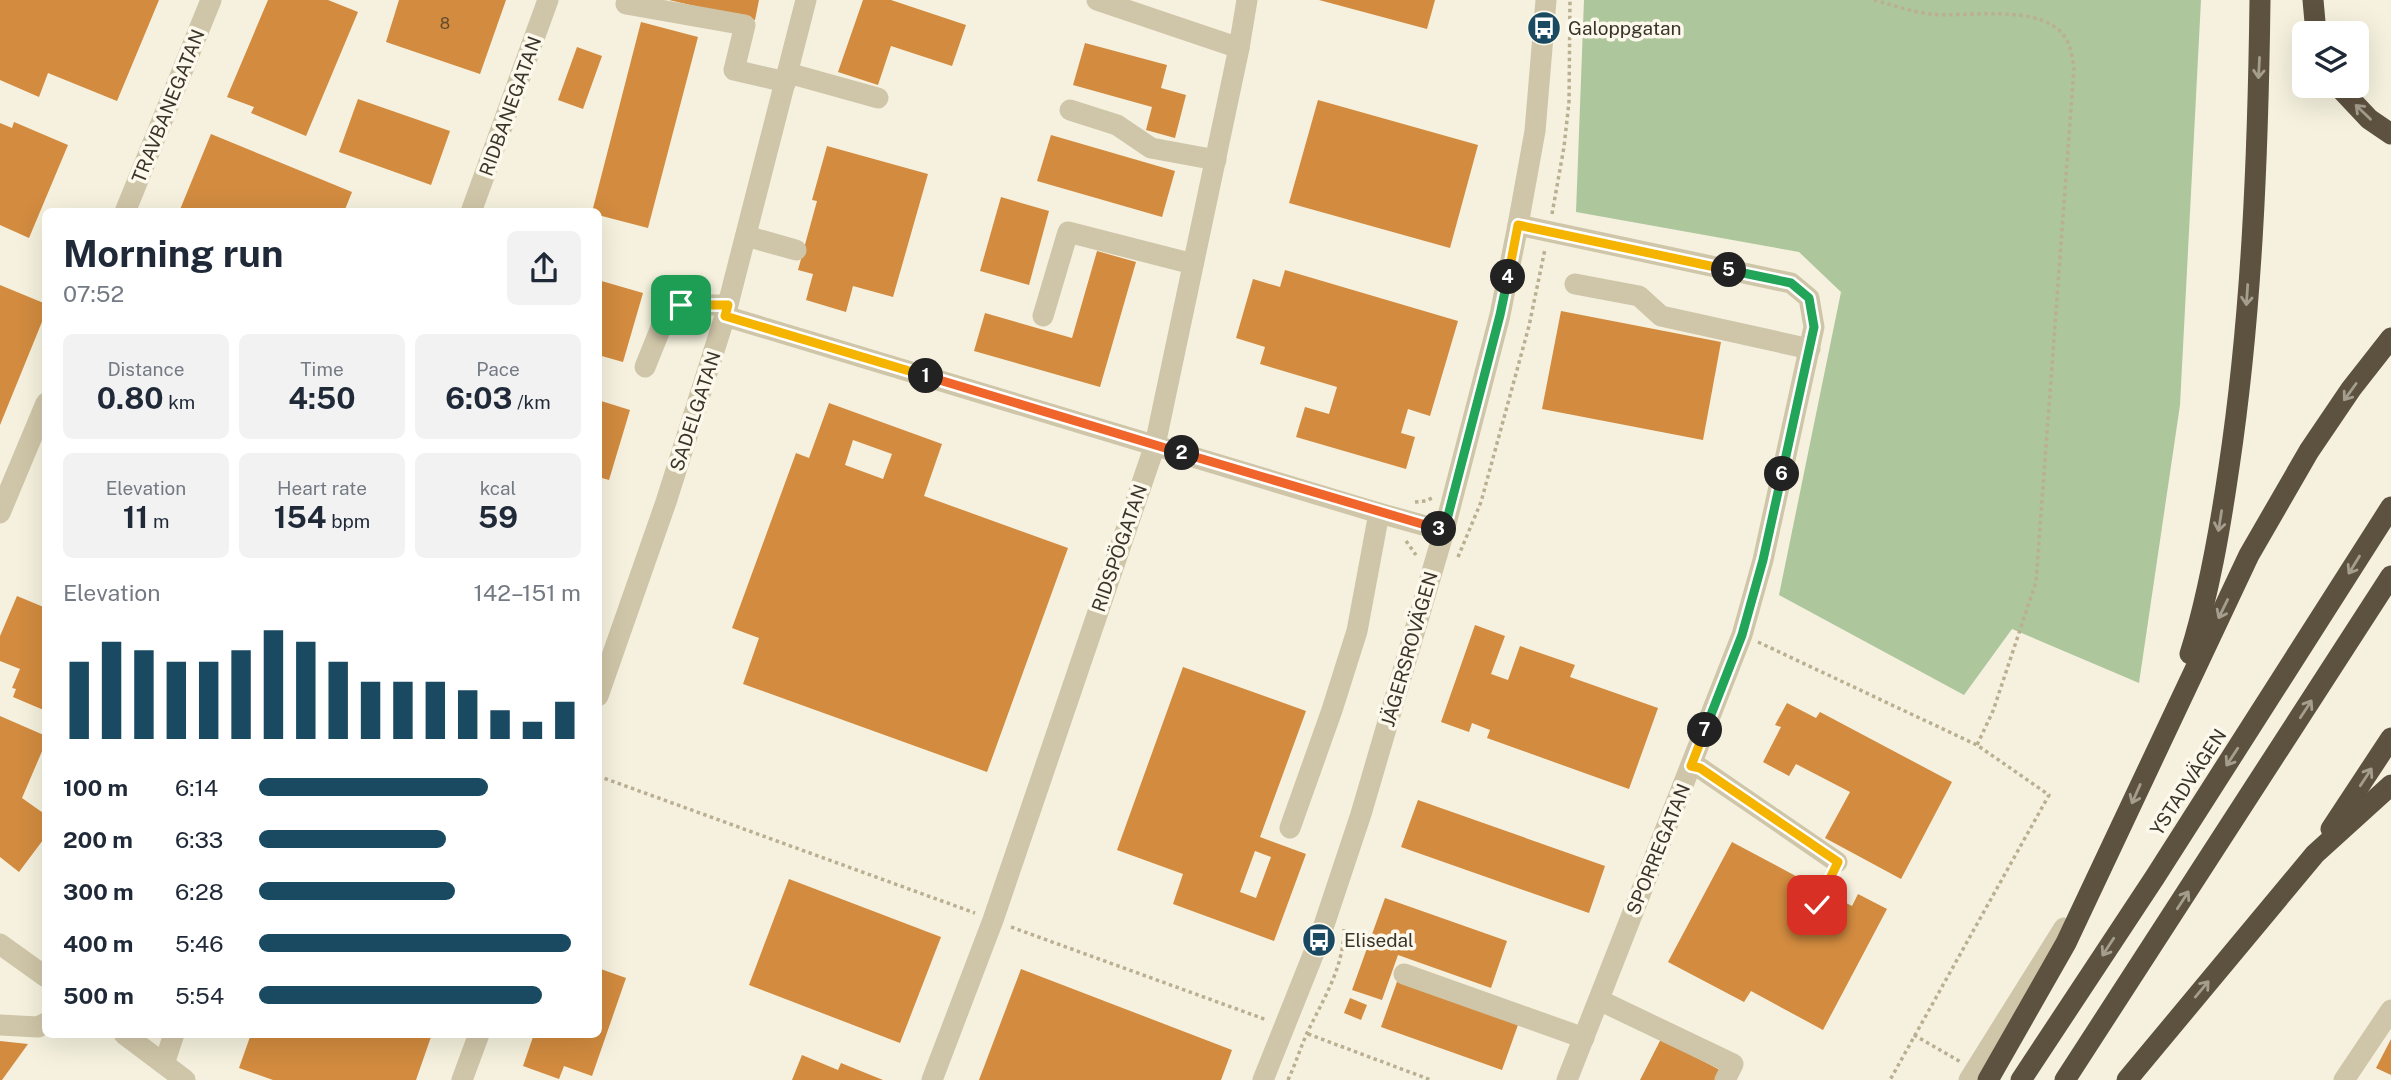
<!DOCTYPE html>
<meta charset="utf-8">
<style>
:root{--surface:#fff;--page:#f2f2f3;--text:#1f2937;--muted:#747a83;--accent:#1a4a62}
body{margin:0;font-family:"Public Sans",sans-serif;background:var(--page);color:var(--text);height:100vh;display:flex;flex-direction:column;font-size:26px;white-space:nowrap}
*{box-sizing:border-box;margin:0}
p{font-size:23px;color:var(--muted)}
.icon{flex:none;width:38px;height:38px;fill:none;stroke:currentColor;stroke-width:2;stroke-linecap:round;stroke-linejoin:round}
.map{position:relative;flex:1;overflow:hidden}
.drawer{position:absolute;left:42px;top:208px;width:560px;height:830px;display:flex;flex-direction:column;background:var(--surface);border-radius:10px;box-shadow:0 7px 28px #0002}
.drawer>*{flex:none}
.buttons{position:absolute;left:2292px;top:21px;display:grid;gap:14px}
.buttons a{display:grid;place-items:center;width:77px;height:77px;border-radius:10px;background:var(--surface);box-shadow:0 7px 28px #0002;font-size:35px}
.pin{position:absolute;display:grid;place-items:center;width:60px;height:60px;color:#fff;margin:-30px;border-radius:14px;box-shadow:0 4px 10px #0006}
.km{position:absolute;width:35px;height:35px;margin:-18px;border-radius:50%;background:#222;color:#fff;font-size:19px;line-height:35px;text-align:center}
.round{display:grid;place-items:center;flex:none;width:74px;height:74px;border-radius:10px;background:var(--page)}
.head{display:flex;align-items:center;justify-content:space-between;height:119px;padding:0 21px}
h1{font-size:38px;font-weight:700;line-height:52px}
.metrics{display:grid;grid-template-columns:repeat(3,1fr);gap:10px;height:119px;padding:7px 21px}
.metrics div{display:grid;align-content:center;border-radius:10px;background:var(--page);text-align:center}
.metrics b{font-size:30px;font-weight:700}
.metrics small{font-size:19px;font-weight:400}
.metrics p{font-size:19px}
.chart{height:196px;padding:14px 21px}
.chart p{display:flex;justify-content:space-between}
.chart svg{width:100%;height:126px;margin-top:7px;stroke:var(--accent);stroke-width:6}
ul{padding:0 21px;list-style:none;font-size:23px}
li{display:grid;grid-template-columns:112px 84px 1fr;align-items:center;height:52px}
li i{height:18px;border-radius:9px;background:var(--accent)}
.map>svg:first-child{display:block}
</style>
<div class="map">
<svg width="2391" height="1080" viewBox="0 0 2391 1080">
<rect width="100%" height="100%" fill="#f5f1de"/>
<!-- green -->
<path fill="#adc69c" d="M1584,0H2201L2180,405L2139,683L2012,629L1964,695L1779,595L1841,292L1799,252L1576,212Z"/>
<!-- building -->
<g fill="#d28b3f" fill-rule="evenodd">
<path d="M0,0H159L117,101L48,73L39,97L0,80Z"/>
<path d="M268,0H328L358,12L306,136L251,113L254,107L227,97Z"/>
<path d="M399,0H506L480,74L386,42Z"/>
<path d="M669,0H759L755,20Z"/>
<path d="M863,0H891L966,25L952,66L891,46L878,85L838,72Z"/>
<path d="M1319,0H1435L1427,29Z"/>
<path d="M641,22L698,37L648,228L598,215V212H592Z"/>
<path d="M1085,43L1167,65L1161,88L1186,95L1175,138L1146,130L1152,107L1073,85Z"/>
<path d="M577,47L602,56L583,109L558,100Z"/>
<path d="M358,99L450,131L431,185L339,152Z"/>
<path d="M1318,100L1478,145L1450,248L1289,203Z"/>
<path d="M14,122L68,145L29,238L0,225V123L12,128Z"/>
<path d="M211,134L352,192L344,212H179Z"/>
<path d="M1051,135L1175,171L1162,217L1037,181Z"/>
<path d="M827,146L928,174L893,297L853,286L846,312L806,300L813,274L798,270L817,201L812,200Z"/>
<path d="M1001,197L1049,211L1029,285L980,271Z"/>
<path d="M1097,251L1136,262L1100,387L974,351L985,313L1072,338Z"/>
<path d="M1285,270L1458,321L1430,416L1408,409L1401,433L1415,437L1406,469L1296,437L1305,407L1329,414L1337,387L1260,364L1265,347L1236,338L1253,279L1280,287Z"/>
<path d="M598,280L643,293L623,362L598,355Z"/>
<path d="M0,285L46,304V312L0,425Z"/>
<path d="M1561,311L1721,342L1703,440L1542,409Z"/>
<path d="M598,400L630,410L609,480L598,477Z"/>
<path d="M829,403L942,444L924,496L1068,548L987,772L743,684L759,638L732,628L796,453L809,458ZM853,440L892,454L883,479L845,465Z"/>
<path d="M17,596L46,608V711L13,697L16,689L12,688L20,669L0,661V636Z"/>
<path d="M1475,625L1505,636L1491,674L1508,680L1520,646L1575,665L1570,677L1658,708L1629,789L1487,738L1490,730L1472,723L1469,732L1441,722Z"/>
<path d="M1183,667L1306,711L1260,837L1306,854L1274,941L1173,904L1183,874L1117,850ZM1255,851L1271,857L1256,898L1240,892Z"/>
<path d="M1787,703L1816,718L1820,712L1952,782L1901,879L1825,838L1850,792L1796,764L1789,776L1763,762L1781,727L1775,725Z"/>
<path d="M0,716L46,736V742L22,798L46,815V836L19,872L0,857Z"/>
<path d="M1418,800L1605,866L1589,913L1401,847Z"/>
<path d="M1732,842L1807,882L1800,895L1839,917L1846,903L1852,906L1858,894L1887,909L1823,1030L1751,991L1744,1002L1668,962Z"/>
<path d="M789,879L941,937L900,1043L749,985Z"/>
<path d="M1385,898L1507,941L1491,988L1398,955L1382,1000L1352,990Z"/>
<path d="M598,968L626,978L592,1076L564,1066L559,1079L523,1066L534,1034H598Z"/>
<path d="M1021,969L1232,1050L1221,1080H979Z"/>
<path d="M1398,979L1519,1022L1502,1070L1381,1027Z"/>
<path d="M1350,998L1367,1005L1361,1020L1344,1013Z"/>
<path d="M251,1034H432L416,1080H273L239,1068Z"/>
<path d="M1661,1039L1720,1070L1715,1080H1640Z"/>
<path d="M2391,1039V1075L2376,1068Z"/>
<path d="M0,1041L28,1044L2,1080H0Z"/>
<path d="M802,1055L838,1070L841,1063L883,1080H792Z"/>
</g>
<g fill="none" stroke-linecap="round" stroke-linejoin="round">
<!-- path -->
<g stroke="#bbaf92" stroke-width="3.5" stroke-dasharray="3.5 3.5" stroke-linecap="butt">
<path d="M1874,0C1893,5 1912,12 1931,14C1969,18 2040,2 2065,37C2071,46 2072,57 2074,68L2036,582L1993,711L1977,745"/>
<path d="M1552,214L1564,147L1569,102L1570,0"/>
<path d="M1415,502L1426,501L1434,497"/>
<path d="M1406,541L1416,555"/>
<path d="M1458,557L1481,502L1529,326L1545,249"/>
<path d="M1758,642L1977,745L2049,795L1890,1080"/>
<path d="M598,776L975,913"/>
<path d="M1817,905L1830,877"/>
<path d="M1011,927L1267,1020"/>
<path d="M1308,1034L1431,1080"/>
<path d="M1914,1035L1961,1062"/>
<path d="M1288,1080C1295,1065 1300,1049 1307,1033C1323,1000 1344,967 1344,929"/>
</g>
<!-- minor -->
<g stroke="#cfc5a8" stroke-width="21">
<path d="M1097,0L1239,48"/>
<path d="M626,4L745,25L734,70L786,82"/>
<path d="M788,73L878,98"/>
<path d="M1070,110L1117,125L1151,148L1216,160"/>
<path d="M125,212L211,0"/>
<path d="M471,212L548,0"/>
<path d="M1518,225L1791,283L1809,298L1814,327L1763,560L1742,635L1567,1080"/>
<path d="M746,236L796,250"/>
<path d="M1575,284L1639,296L1661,316L1810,349"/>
<path d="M725,316L1379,513L1444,531"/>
<path d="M1043,316L1068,232L1193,264"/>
<path d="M645,367L670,305H728"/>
<path d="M0,513L46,403"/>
<path d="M598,696L666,502L725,316L806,0"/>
<path d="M1691,767L1700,768L1837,862"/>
<path d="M1290,828L1332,710L1357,631L1379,513"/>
<path d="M0,944L46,977"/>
<path d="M1404,974L1584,1038"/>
<path d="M1599,1000L1733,1064L1725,1080"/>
<path d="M0,1025L38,1027L46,1023"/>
<path d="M124,1034L185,1080"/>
<path d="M164,1064L174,1034"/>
<path d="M462,1080L479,1034"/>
<path d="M932,1080L993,920L1155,445L1239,48L1247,0"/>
<path d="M1263,1080L1319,940L1361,814L1444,531L1500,315L1518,225L1535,131L1546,0"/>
<path d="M1969,1080L2064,928"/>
<path d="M2344,1080L2391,1010"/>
</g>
<!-- highway -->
<g stroke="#5d513f" stroke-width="21">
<path d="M2313,0L2316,33"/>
<path d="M2338,86L2369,119L2391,134"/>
<path d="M2190,654C2209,594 2220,529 2229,467C2252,313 2258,155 2260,0"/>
<path d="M2331,829L2391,738"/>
<path d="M1988,1080L2066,943L2249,555L2309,451L2351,389L2391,338"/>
<path d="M2021,1080L2155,877L2391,507"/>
<path d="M2065,1080L2391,576"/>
<path d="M2127,1080L2315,854L2391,785"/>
</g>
</g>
<!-- one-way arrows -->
<defs><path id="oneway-shaft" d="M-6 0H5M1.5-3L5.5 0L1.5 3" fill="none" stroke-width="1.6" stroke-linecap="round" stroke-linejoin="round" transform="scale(1.75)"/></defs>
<g stroke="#a59d8d">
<use href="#oneway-shaft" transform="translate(2259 68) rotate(93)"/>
<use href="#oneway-shaft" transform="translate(2363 112) rotate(-136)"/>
<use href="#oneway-shaft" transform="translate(2247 295) rotate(94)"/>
<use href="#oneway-shaft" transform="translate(2350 392) rotate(126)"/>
<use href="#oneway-shaft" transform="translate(2220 521) rotate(99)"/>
<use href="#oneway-shaft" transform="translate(2354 565) rotate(122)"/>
<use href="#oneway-shaft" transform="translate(2223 609) rotate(116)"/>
<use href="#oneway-shaft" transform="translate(2306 709) rotate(-57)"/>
<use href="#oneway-shaft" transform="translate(2232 757) rotate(123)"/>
<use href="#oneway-shaft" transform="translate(2366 777) rotate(-57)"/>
<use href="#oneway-shaft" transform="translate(2136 794) rotate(114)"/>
<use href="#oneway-shaft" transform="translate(2183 900) rotate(-57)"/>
<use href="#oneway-shaft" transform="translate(2108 947) rotate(123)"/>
<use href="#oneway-shaft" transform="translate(2202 989) rotate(-50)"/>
</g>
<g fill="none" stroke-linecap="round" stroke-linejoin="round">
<!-- split-1 casing -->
<g stroke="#fff" stroke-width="14">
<path id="split-1" d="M681,305H728L725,316L926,376"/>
</g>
<!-- split-2 casing -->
<g stroke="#fff" stroke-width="14">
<path id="split-2" d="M926,376L1182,453"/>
</g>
<!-- split-3 casing -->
<g stroke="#fff" stroke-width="14">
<path id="split-3" d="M1182,453L1439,529"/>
</g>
<!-- split-4 casing -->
<g stroke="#fff" stroke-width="14">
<path id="split-4" d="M1439,529L1444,531L1500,315L1508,277"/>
</g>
<!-- split-5 casing -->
<g stroke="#fff" stroke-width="14">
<path id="split-5" d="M1508,277L1518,225L1729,270"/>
</g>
<!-- split-6 casing -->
<g stroke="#fff" stroke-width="14">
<path id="split-6" d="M1729,270L1791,283L1809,298L1814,327L1782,474"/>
</g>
<!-- split-7 casing -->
<g stroke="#fff" stroke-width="14">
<path id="split-7" d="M1705,730L1742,635L1763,560L1782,474"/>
</g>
<!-- split-8 casing -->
<g stroke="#fff" stroke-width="14">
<path id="split-8" d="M1705,730L1691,766L1700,768L1838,862L1817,905"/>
</g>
<!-- split-1 -->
<use href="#split-1" stroke="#f5b400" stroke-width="9"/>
<!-- split-2 -->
<use href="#split-2" stroke="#f0652b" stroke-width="9"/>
<!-- split-3 -->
<use href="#split-3" stroke="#f0652b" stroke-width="9"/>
<!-- split-4 -->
<use href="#split-4" stroke="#22a559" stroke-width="9"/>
<!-- split-5 -->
<use href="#split-5" stroke="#f5b400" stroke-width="9"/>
<!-- split-6 -->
<use href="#split-6" stroke="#22a559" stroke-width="9"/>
<!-- split-7 -->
<use href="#split-7" stroke="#22a559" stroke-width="9"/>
<!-- split-8 -->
<use href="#split-8" stroke="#f5b400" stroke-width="9"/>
</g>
<!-- icons -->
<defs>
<g id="bus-disc" transform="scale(1.75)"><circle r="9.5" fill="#1a4a62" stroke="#fcf9ec"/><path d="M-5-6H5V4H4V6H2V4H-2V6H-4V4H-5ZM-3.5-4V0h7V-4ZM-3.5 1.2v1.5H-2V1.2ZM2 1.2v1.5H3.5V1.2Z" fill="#fff"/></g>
</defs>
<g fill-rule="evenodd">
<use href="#bus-disc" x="1544" y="28"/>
<use href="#bus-disc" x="1319" y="940"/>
</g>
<g text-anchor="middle" stroke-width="7" stroke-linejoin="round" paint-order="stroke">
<!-- number labels -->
<g font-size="16" fill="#614a2e">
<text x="445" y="29">8</text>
</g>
<!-- poi labels -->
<g font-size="19" fill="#3b3429" stroke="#fcf9ec" text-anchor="start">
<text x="1568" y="35">Galoppgatan</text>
<text x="1344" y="947">Elisedal</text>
</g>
<!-- street labels -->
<g font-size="19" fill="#3b3429" stroke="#fcf9ec">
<text transform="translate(168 106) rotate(-68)" y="7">TRAVBANEGATAN</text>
<text transform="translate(510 106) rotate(-70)" y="7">RIDBANEGATAN</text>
<text transform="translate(695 411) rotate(-72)" y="7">SADELGATAN</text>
<text transform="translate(1119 548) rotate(-71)" y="7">RIDSPÖGATAN</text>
<text transform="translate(1409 649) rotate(-74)" y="7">JÄGERSROVÄGEN</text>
<text transform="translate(2188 782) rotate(-57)" y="7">YSTADVÄGEN</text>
<text transform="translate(1658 849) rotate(-68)" y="7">SPORREGATAN</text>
</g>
</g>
</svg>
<div class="buttons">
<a><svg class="icon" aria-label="layers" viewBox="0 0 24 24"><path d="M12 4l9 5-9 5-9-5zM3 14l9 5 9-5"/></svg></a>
</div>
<div class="pin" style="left:681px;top:305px;background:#1e9e55"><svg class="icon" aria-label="arrive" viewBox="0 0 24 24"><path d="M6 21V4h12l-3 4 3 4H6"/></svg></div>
<div class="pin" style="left:1817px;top:905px;background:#d93025"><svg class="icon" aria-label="check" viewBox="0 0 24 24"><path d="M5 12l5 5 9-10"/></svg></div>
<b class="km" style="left:926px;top:376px">1</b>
<b class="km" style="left:1182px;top:453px">2</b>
<b class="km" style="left:1439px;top:529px">3</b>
<b class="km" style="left:1508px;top:277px">4</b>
<b class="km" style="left:1729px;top:270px">5</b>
<b class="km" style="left:1782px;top:474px">6</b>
<b class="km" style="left:1705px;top:730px">7</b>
<section class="drawer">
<div class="head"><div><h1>Morning run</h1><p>07:52</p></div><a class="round"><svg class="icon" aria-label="share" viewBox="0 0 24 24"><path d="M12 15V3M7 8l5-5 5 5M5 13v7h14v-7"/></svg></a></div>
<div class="metrics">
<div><p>Distance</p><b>0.80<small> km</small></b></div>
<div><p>Time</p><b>4:50</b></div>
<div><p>Pace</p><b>6:03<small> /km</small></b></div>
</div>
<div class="metrics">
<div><p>Elevation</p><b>11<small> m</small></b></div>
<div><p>Heart rate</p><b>154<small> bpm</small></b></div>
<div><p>kcal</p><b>59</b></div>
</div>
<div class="chart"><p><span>Elevation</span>142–151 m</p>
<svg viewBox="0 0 160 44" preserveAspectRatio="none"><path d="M5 44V17M15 44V10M25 44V13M35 44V17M45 44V17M55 44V13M65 44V6M75 44V10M85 44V17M95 44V24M105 44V24M115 44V24M125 44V27M135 44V34M145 44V38M155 44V31"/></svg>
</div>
<ul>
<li><b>100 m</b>6:14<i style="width:71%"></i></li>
<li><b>200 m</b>6:33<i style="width:58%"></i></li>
<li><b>300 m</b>6:28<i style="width:61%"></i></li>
<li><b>400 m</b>5:46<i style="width:97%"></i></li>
<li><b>500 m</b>5:54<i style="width:88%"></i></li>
</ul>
</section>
</div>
